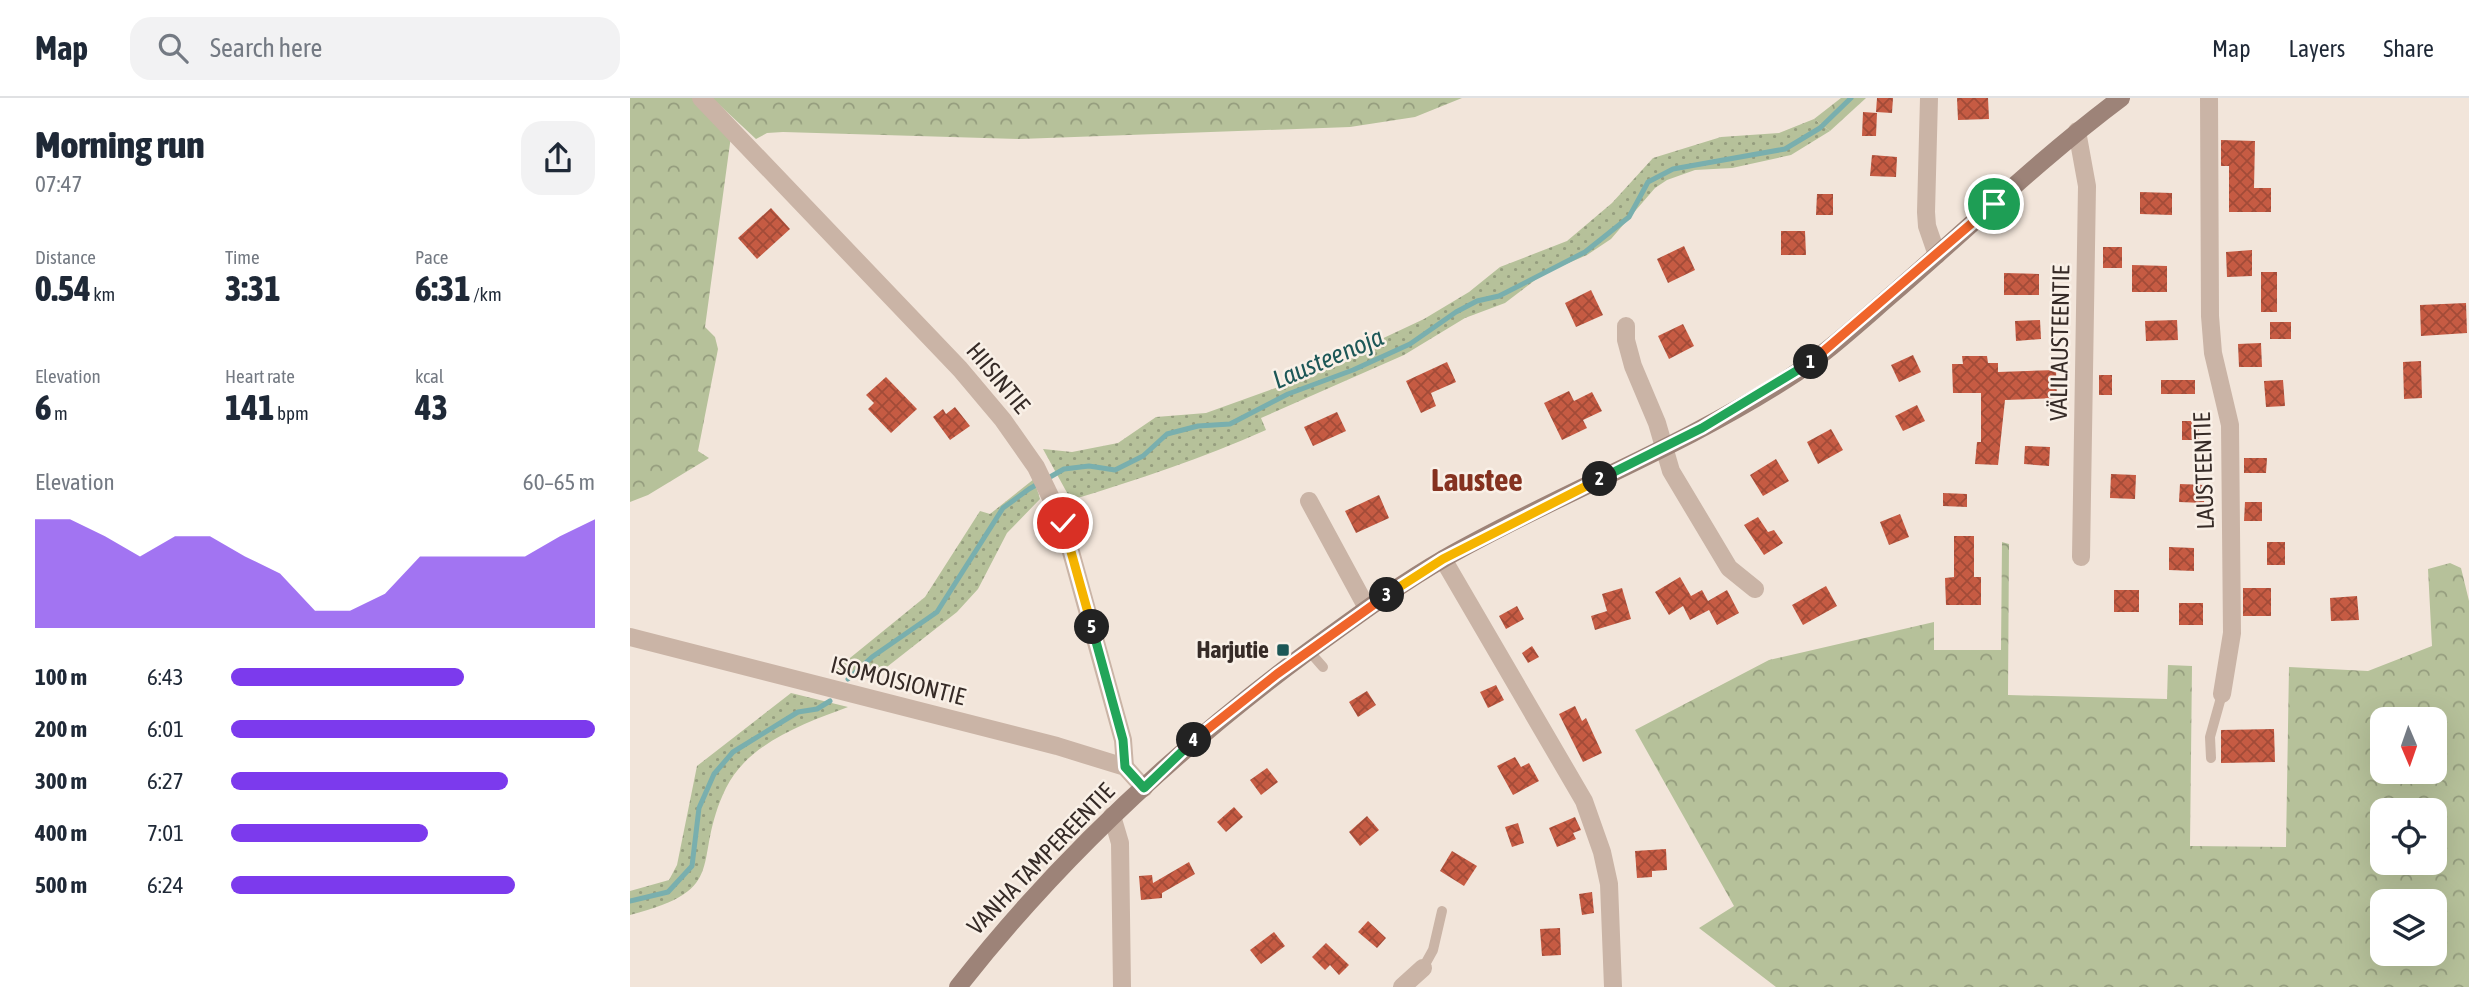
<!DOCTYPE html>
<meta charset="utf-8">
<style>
:root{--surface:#fff;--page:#f2f2f3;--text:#1f2937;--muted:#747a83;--line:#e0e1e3;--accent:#7c3aed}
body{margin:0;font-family:"Asap Condensed",sans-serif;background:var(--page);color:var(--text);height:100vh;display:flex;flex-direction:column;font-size:26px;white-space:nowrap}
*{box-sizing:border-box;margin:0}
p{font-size:23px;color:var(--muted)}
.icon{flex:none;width:38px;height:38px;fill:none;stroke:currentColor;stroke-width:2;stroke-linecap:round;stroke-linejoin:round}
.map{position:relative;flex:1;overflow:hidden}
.sheet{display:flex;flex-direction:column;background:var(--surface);width:630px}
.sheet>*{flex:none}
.needle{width:46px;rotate:178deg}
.tools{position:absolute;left:1740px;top:609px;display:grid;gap:14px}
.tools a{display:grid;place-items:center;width:77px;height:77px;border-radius:14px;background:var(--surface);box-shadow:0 7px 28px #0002;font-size:35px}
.pin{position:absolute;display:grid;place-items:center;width:60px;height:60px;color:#fff;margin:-30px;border:4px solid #fff;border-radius:50%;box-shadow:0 2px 7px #0007}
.km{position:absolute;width:35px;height:35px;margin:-18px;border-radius:50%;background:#222;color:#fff;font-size:19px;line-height:35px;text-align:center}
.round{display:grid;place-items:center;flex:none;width:74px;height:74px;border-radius:21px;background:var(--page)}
.headline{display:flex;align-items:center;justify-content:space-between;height:119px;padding:0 35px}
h1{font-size:38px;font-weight:800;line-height:52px}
.stats{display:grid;grid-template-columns:repeat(3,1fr);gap:10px;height:119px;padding:7px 35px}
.stats div{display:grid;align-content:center}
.stats b{font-size:35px;font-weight:800}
.stats small{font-size:19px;font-weight:400}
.stats p{font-size:19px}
.chart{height:196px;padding:14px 35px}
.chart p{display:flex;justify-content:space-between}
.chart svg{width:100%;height:126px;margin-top:7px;fill:var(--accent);opacity:.7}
ul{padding:0 35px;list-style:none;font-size:23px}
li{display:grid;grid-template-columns:112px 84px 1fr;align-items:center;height:52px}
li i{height:18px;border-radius:9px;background:var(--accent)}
header{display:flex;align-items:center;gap:42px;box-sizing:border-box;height:98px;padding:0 35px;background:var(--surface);border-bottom:2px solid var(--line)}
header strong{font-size:33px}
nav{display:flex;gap:38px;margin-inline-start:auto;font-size:24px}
.search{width:490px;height:63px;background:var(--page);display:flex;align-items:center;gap:18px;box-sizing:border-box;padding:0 24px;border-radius:21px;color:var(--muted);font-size:26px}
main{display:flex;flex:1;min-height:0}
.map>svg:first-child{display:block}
</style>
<header>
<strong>Map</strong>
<div class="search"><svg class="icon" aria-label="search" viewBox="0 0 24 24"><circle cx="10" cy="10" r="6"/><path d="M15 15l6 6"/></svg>Search here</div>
<nav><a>Map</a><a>Layers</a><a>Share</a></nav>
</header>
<main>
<section class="sheet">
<div class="headline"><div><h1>Morning run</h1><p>07:47</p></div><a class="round"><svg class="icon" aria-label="share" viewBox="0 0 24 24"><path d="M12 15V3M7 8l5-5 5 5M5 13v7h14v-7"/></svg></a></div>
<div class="stats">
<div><p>Distance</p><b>0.54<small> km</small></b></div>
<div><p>Time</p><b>3:31</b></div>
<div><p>Pace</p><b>6:31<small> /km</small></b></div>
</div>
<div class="stats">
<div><p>Elevation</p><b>6<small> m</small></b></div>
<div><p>Heart rate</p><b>141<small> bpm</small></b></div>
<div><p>kcal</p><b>43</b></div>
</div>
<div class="chart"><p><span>Elevation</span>60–65 m</p>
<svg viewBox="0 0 160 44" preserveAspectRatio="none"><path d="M0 44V6L10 6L20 12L30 19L40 12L50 12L60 19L70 25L80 38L90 38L100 32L110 19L120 19L130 19L140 19L150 12L160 6V44z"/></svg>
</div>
<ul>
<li><b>100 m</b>6:43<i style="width:64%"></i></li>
<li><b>200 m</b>6:01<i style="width:100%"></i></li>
<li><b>300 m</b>6:27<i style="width:76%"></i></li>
<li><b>400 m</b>7:01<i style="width:54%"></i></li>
<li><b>500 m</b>6:24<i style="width:78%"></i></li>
</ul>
</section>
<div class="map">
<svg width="1839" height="889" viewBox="0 0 1839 889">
<defs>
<pattern id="grass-dots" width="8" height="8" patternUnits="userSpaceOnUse" patternTransform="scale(1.75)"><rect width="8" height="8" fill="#b6c19a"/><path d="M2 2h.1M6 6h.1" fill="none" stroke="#959d7e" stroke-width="1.8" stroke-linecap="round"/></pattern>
<pattern id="forest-crowns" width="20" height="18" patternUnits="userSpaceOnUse" patternTransform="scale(1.75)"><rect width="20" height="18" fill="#b6c19a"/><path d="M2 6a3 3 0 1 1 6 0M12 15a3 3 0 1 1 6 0" fill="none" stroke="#959d7e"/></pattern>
<pattern id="building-cross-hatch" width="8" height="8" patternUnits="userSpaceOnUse" patternTransform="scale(1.75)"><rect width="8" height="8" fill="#c65b43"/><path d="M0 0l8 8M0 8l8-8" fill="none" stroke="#a24b38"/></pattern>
</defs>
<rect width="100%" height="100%" fill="#f2e5da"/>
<!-- grass -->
<g fill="url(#grass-dots)">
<path d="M1184,21L1200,33L1161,57L1102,70L1065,72L1037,82L1025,90L981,141L957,157L913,176L875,205L835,220L774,257L631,320L636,332C573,360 507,382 441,402L413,351L442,354L488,345L526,319L576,315L710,267L745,244L794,221L839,194L870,169L937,143L982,105L1023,60L1091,39L1149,35Z"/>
<path d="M404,381L410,401L377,435L348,491L327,514L253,572L249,583L204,573L295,499L350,413L360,416Z"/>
<path d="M161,595L218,609C175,625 118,645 96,690C60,764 103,791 0,817V793L39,782L47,767L67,668Z"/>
</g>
<!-- forest -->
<g fill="url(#forest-crowns)" fill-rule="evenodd">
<path d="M0,0H65L101,38L75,229L85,239L88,251L68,353L79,360L18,397L0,404Z"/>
<path d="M82,0H832L785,19L720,29L390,41L153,34L137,35L126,41Z"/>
<path d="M1211,0H1236L1200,33L1184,21Z"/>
<path d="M1372,444L1379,446L1378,597L1537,601L1538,567L1562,568L1560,748L1656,749L1659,569L1738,573L1802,548L1798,471L1820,465L1831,470L1839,503V889H1146L1069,830L1104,808L1005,632L1139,562L1304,524V552H1371ZM1804,621V674H1752V621ZM1804,712V765H1752V712ZM1804,803V856H1752V803Z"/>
</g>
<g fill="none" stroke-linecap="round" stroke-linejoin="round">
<!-- stream -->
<g stroke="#79afae" stroke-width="5">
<path d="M218,581L242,559L307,514L373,410L399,391L434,371L459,368L485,372L513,358L537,336L568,328L600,326L658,296L723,272L780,246L826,214L847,203L869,198L955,154L999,119L1018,84L1043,71L1155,51L1190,30L1221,0"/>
<path d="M0,803L38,794L62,768L69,710L84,676L103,654L168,614L187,611L200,603"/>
</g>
</g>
<!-- building -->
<g fill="url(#building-cross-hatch)">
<path d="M1247,0H1263L1262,15L1246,14Z"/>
<path d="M1327,0H1358L1359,21L1328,22Z"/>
<path d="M1233,14L1247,15L1246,38H1232Z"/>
<path d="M1591,42L1625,43L1624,90H1641V114H1599V68H1591Z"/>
<path d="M1242,57L1267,59L1266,79L1240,78Z"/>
<path d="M1510,94L1542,95V117L1510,116Z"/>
<path d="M1187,96H1203V117H1186Z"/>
<path d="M141,110L160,131L127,161L108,140Z"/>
<path d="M1151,133H1175L1176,157H1151Z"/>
<path d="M1054,148L1065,172L1038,185L1027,161Z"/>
<rect x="1473" y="149" width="19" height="21"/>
<path d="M1622,152V178L1597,179L1596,154Z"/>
<path d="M1502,167L1537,168V194H1502Z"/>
<rect x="1631" y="174" width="16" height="40"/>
<path d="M1374,175L1409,176V197H1374Z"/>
<path d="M961,192L973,217L946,229L935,205Z"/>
<path d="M1836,205L1837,235L1791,238L1790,207Z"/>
<path d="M1410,222L1411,241L1386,243L1385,223Z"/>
<path d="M1547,222L1548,242L1516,243L1515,223Z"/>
<rect x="1640" y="224" width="21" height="17"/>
<path d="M1053,226L1064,248L1039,261L1028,238Z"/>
<path d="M1631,245L1632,269H1609L1608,246Z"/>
<path d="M1283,257L1291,274L1269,284L1261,267Z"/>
<path d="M1332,258H1357L1358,265H1368V274L1426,272L1427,300L1375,302L1368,367L1345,366L1347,344H1351V295H1323L1322,266H1333Z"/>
<path d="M1791,263L1792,300L1774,301L1773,264Z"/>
<path d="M817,264L826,284L801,295L806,308L791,315L776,283Z"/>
<rect x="1469" y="277" width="13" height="20"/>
<path d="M256,279L287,311L261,335L238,311L244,305L236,297Z"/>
<rect x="1531" y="282" width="34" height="14"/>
<path d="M1653,282L1655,308L1636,309L1634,283Z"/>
<path d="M939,293L944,303L962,294L972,313L953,322L957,330L932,342L914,305Z"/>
<path d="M1287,307L1295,323L1273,333L1265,318Z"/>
<path d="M325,309L340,328L320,342L303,319L313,311L316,316Z"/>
<path d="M707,314L716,333L683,348L674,329Z"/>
<rect x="1552" y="323" width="17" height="19"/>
<path d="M1201,331L1213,352L1188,366L1177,344Z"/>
<path d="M1395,348L1420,349L1419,368L1394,366Z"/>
<path d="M1614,360H1637L1636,375H1614Z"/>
<path d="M1146,361L1159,383L1133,398L1120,377Z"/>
<path d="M1481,376L1506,377L1505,401L1480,400Z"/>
<path d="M1550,386L1575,387L1574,405L1549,404Z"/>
<path d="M1313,395L1337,396V409L1313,408Z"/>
<path d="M749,397L759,420L726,435L715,413Z"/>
<path d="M1615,404H1632V423H1614Z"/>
<path d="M1270,416L1279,439L1259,447L1250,424Z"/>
<path d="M1128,419L1138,434L1144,432L1153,445L1134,457L1114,427Z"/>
<path d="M1324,438H1344V479H1351V507H1316L1315,480L1324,479Z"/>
<rect x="1637" y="444" width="18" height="23"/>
<path d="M1539,449L1564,450V473L1539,472Z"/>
<path d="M1050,479L1061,498L1072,492L1078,503L1097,492L1109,515L1087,527L1079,512L1060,522L1053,508L1039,517L1025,494Z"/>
<path d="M1196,488L1207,508L1173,527L1162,507Z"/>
<path d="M992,490L1001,521L965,532L961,518L977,513L972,496Z"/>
<rect x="1613" y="490" width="28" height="28"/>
<rect x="1484" y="492" width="25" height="22"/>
<path d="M1727,498L1729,522L1701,523L1700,500Z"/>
<rect x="1549" y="505" width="24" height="22"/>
<path d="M887,508L894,521L876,531L869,518Z"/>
<path d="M902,548L909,559L898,565L892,555Z"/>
<path d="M866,587L874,602L858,610L850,594Z"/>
<path d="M737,593L746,607L728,619L719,604Z"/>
<path d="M945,608L952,623L956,620L972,655L953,664L929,616Z"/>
<path d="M1644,631L1645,664L1591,665V632Z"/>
<path d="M885,659L891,669L899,665L909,683L883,697L867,668Z"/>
<path d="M637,670L648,684L631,697L620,682Z"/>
<path d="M604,709L613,719L596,734L587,724Z"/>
<path d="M737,718L749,732L730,748L719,734Z"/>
<path d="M945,719L951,732L943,735L946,741L927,749L919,730Z"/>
<path d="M888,725L894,745L882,749L875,729Z"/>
<path d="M1036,751L1037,772L1022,773V779L1007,780L1005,753Z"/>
<path d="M822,753L847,768L834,788L810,773Z"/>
<path d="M559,764L565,776L532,795V800L511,802L509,778L522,777L523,785Z"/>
<path d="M962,794L964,815L952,817L949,796Z"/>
<path d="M738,823L756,840L747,850L728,834Z"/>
<path d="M930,830L931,857L912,858L910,831Z"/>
<path d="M644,834L655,848L631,866L620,852Z"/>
<path d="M696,845L719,867L709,877L700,867L695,872L682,859Z"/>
</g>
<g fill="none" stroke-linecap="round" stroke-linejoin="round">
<!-- service -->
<g stroke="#cab4a6" stroke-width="10">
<path d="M679,553L693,569"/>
<path d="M1581,660L1580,639L1592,596"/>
<path d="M793,870L803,852L812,813"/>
</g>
<!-- minor -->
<g stroke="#cab4a6" stroke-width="18">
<path d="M71,0L330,271L373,322L406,369L433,425L493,642L495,669"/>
<path d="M1299,0L1296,114L1297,128L1307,157"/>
<path d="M1579,0L1580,218L1583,255L1600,327L1602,535L1592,596"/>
<path d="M1447,33L1457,88L1451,459"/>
<path d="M996,228V242L1003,268L1027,325L1041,373L1099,470L1125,491"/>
<path d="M679,403L737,510"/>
<path d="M813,461L954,703L972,754L979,786L983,889"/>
<path d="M0,539L427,648L495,669L514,690"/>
<path d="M482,718L490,745L492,889"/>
<path d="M772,889L793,870"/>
</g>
<!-- secondary -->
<path stroke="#9d8378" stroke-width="18" d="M328,889C429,760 549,649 680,552C724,520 768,487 815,460C927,396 1048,351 1157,281C1196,256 1231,223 1266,193C1341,128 1412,59 1491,0"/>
</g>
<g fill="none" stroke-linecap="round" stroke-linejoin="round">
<!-- split-1 casing -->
<g stroke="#fff" stroke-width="14">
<path id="split-1" d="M1181,264L1364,106"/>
</g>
<!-- split-2 casing -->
<g stroke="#fff" stroke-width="14">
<path id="split-2" d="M970,381L1072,330L1181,264"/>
</g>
<!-- split-3 casing -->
<g stroke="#fff" stroke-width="14">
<path id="split-3" d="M757,497L813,461L970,381"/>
</g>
<!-- split-4 casing -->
<g stroke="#fff" stroke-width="14">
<path id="split-4" d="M564,642L647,576L757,497"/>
</g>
<!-- split-5 casing -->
<g stroke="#fff" stroke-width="14">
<path id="split-5" d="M462,529L493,642L495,669L514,690L564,642"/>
</g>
<!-- split-6 casing -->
<g stroke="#fff" stroke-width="14">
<path id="split-6" d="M433,425L462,529"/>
</g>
<!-- split-1 -->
<use href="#split-1" stroke="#f0652b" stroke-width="9"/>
<!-- split-2 -->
<use href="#split-2" stroke="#22a559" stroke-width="9"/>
<!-- split-3 -->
<use href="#split-3" stroke="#f5b400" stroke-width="9"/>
<!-- split-4 -->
<use href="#split-4" stroke="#f0652b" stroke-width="9"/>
<!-- split-5 -->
<use href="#split-5" stroke="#22a559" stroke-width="9"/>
<!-- split-6 -->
<use href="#split-6" stroke="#f5b400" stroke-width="9"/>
</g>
<!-- markers -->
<rect fill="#1c5757" stroke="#f9f0e7" stroke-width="2.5" x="646" y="545" width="14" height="14" rx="3.5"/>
<g text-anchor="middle" stroke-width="5" stroke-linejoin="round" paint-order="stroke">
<!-- street labels -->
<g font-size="24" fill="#362b27" stroke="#f9f0e7">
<text transform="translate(1430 245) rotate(-89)" y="8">VÄLILAUSTEENTIE</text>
<text transform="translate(368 280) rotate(50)" y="8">HIISINTIE</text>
<text transform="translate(1574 373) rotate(-92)" y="8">LAUSTEENTIE</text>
<text transform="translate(268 583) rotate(14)" y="8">ISOMOISIONTIE</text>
<text transform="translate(411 761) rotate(-46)" y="8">VANHA TAMPEREENTIE</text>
</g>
<!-- poi labels -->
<g font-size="24" font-weight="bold" fill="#362b27" stroke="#f9f0e7" text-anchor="end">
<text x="639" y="560">Harjutie</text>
</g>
<!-- water labels -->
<g font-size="26" font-style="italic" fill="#1c5757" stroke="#f9f0e7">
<text transform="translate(698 260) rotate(-23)" y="9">Lausteenoja</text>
</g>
<!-- district labels -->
<g font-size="32" font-weight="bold" fill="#853220" stroke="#f9f0e7">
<text x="847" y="393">Laustee</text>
</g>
</g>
</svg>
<div class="tools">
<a><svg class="needle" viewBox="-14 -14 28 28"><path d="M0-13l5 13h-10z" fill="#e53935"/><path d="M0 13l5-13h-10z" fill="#747a83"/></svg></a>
<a><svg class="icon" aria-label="locate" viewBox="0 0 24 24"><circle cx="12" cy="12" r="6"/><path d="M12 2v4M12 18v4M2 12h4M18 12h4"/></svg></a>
<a><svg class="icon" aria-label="layers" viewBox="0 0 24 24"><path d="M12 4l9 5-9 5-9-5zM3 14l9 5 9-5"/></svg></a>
</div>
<div class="pin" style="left:1364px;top:106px;background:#1e9e55"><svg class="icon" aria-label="arrive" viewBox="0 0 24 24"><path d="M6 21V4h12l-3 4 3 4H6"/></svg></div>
<div class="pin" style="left:433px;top:425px;background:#d93025"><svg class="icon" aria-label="check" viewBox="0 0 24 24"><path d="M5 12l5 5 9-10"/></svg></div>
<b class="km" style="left:1181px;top:264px">1</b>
<b class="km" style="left:970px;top:381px">2</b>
<b class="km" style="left:757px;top:497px">3</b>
<b class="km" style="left:564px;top:642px">4</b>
<b class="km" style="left:462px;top:529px">5</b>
</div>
</main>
